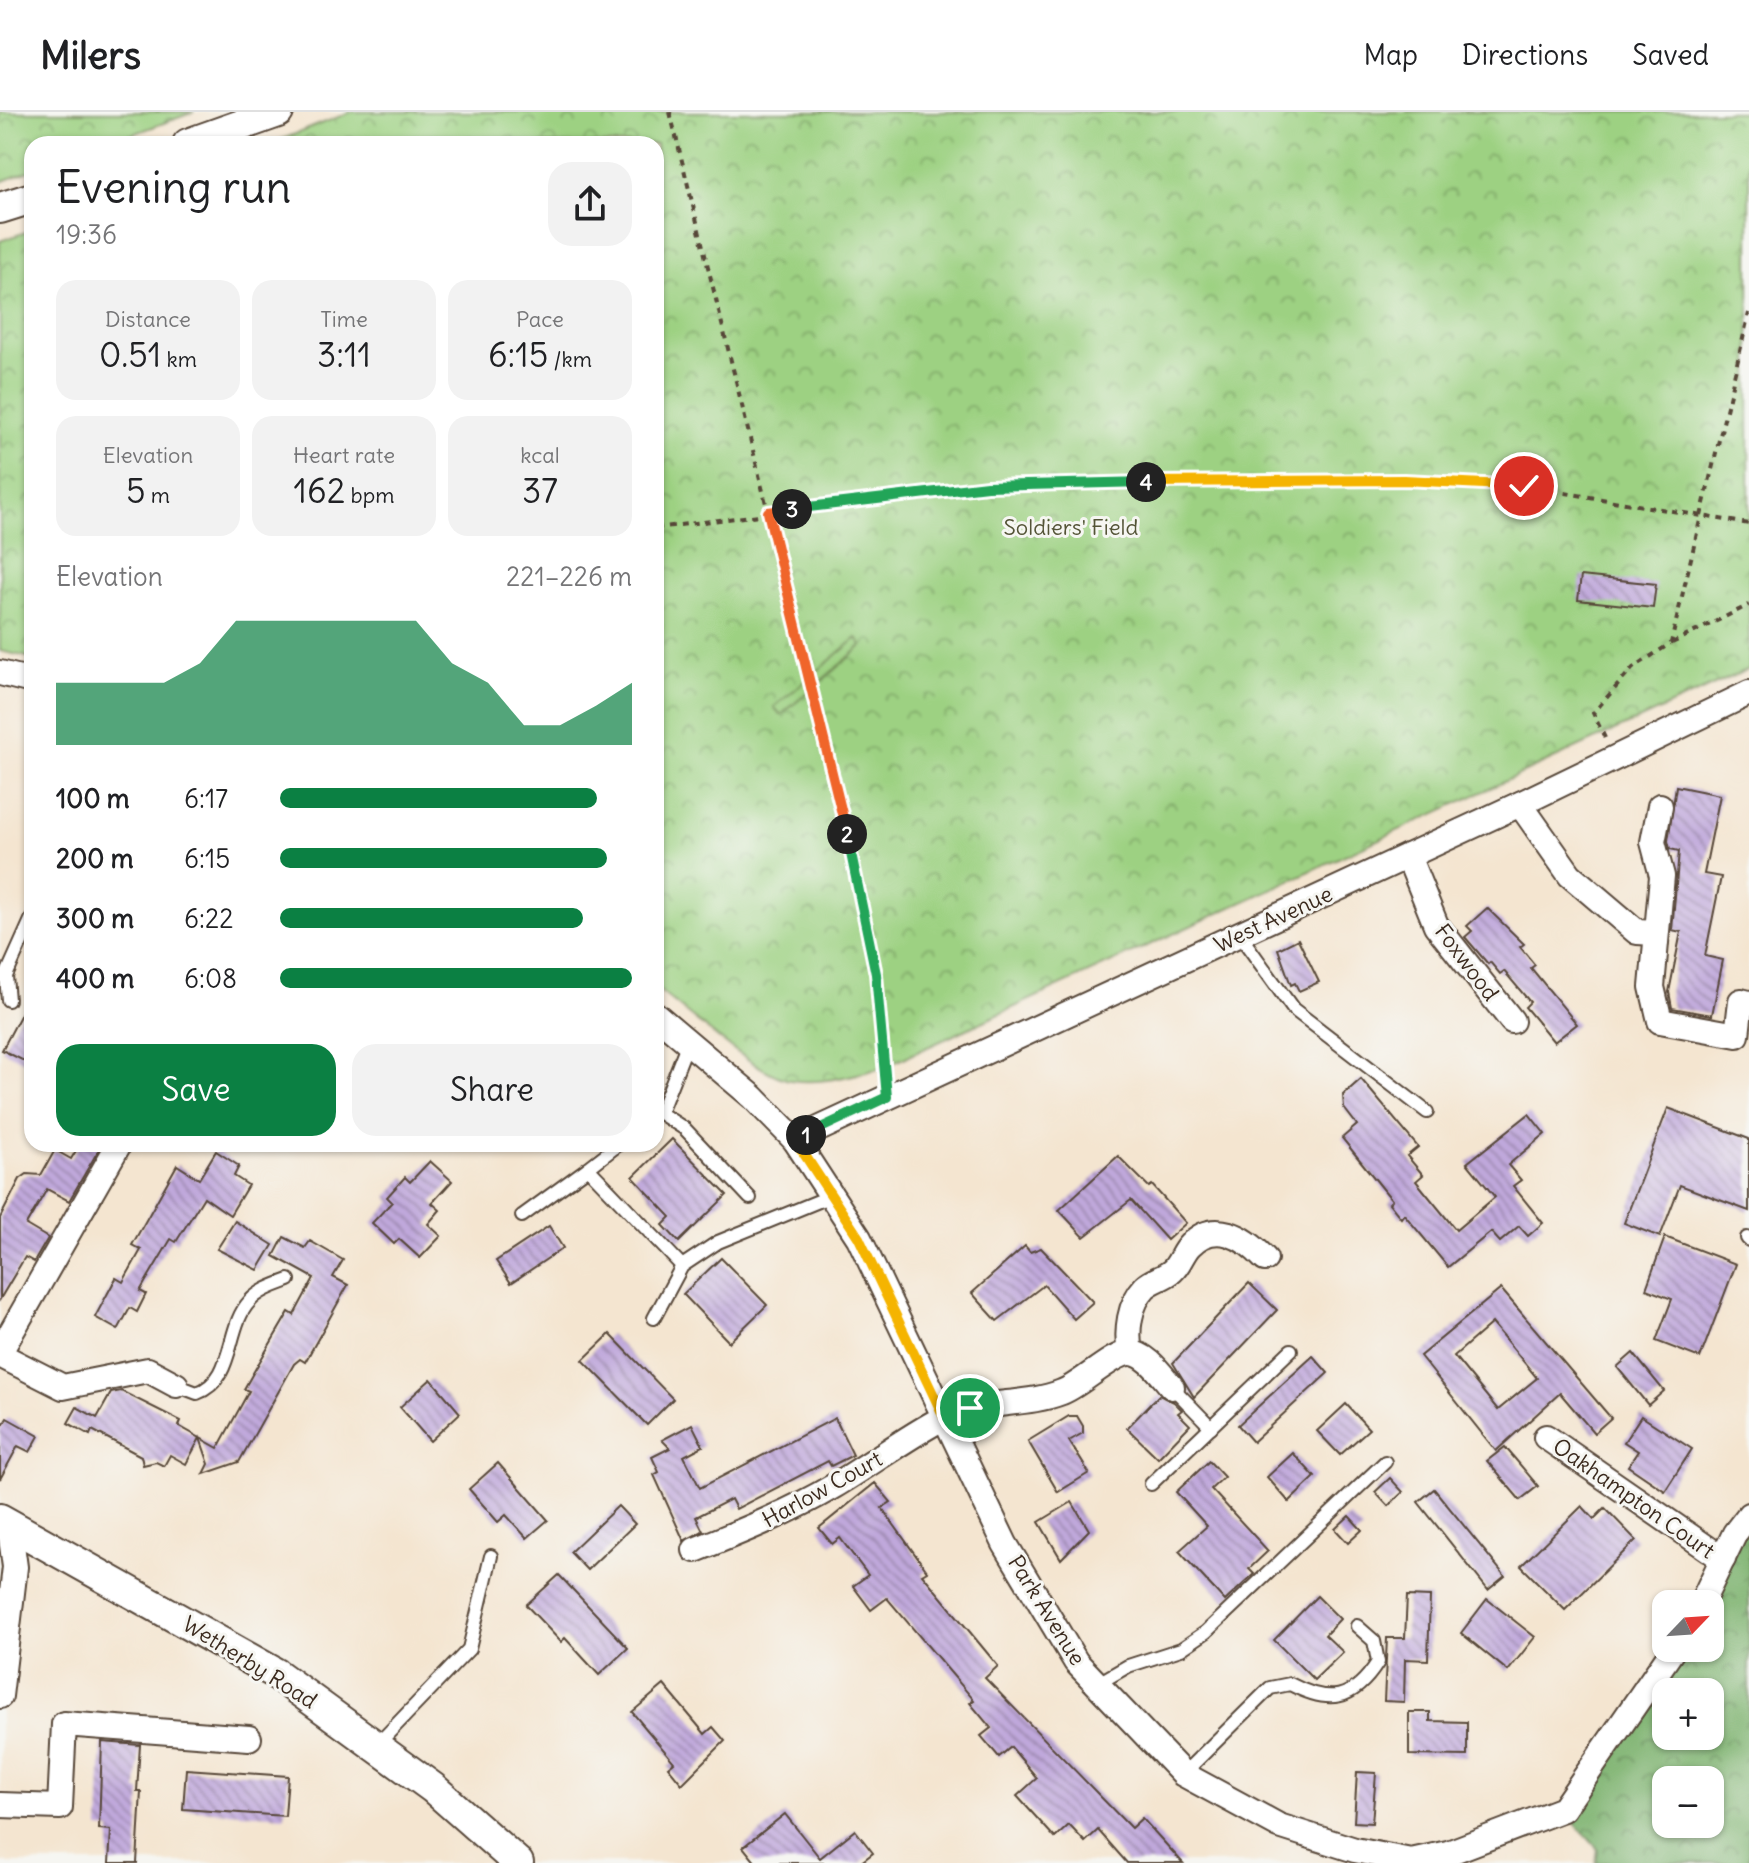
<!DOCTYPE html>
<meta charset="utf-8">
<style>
:root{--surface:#fff;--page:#f2f2f2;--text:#202124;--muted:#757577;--line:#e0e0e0;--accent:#0b8043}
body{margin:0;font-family:Delius,sans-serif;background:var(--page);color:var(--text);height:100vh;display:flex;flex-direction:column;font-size:30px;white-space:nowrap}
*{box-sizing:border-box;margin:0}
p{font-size:26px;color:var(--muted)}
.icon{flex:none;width:44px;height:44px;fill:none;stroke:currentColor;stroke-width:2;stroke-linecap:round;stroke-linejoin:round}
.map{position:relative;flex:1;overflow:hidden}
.drawer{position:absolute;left:24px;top:24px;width:640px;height:1016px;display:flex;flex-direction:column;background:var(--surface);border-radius:24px;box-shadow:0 2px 6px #0004}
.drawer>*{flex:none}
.needle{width:52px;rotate:65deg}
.controls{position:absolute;left:1652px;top:1478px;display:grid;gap:16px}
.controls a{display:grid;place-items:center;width:72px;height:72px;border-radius:16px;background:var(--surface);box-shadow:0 2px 6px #0004;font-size:40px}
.pin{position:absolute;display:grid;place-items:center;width:68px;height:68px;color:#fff;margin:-34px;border:4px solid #fff;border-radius:50%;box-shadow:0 2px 8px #0007}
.km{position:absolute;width:40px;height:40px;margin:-20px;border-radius:50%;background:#222;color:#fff;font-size:22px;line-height:40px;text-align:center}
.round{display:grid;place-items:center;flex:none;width:84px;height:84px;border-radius:24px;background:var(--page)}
.head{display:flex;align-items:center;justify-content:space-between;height:136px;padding:0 32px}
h1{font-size:44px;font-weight:600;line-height:60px}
.figures{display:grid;grid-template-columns:repeat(3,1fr);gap:12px;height:136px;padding:8px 32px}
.figures div{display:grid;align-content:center;border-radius:20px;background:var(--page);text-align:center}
.figures b{font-size:34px;font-weight:600}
.figures small{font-size:22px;font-weight:400}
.figures p{font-size:22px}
.chart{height:224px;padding:16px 32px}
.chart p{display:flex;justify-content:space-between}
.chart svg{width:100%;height:144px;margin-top:8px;fill:var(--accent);opacity:.7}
.action{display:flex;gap:16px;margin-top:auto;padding:16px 32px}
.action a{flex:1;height:92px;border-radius:24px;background:var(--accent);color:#fff;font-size:32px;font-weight:600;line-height:92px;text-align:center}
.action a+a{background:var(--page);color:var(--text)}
ul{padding:0 32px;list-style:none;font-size:26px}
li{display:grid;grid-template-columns:128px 96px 1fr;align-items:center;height:60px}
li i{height:20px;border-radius:10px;background:var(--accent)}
header{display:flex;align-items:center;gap:48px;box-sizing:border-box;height:112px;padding:0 40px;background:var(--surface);border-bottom:2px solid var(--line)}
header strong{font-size:38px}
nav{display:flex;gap:44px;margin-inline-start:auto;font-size:28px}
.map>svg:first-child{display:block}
</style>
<header>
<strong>Milers</strong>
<nav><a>Map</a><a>Directions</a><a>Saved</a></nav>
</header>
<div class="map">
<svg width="1749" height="1751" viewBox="0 0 1749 1751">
<defs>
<pattern id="forest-crowns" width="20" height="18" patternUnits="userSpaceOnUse" patternTransform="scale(2)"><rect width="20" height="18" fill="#7eb370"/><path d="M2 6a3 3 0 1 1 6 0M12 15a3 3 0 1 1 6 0" fill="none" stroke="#68925b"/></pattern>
<pattern id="park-crowns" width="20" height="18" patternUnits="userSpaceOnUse" patternTransform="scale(2)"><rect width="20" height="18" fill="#9dd182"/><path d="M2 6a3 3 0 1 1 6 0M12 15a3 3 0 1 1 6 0" fill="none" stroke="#81aa6a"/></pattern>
<pattern id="building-back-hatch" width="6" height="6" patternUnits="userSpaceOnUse" patternTransform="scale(2)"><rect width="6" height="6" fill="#c0a8db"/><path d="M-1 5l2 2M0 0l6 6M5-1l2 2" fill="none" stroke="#9d89b1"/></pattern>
</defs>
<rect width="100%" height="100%" fill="#f6f6f2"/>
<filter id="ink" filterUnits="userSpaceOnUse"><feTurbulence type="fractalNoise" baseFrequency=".0125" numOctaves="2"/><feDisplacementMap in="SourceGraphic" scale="16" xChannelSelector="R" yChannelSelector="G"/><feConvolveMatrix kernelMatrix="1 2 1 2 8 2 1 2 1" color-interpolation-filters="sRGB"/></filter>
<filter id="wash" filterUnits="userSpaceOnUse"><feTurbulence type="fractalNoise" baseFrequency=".006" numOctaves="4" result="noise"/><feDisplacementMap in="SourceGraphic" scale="32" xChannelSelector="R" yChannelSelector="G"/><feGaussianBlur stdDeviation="1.8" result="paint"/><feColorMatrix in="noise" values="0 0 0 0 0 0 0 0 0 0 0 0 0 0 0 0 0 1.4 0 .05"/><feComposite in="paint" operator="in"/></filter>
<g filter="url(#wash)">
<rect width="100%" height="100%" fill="#f4e5d0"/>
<!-- forest -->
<path fill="url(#forest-crowns)" stroke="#5c6e47" stroke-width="2" fill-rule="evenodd" d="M1749,1407V1751H1596L1598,1737L1563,1698L1674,1536H1710V1492ZM1666,1580H1710V1624H1666ZM1666,1668H1710V1712H1666Z"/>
<!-- park -->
<g fill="url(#park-crowns)" stroke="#6c7e50" stroke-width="2">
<path d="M0,0H194L106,32H32V58L0,70Z"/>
<path d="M351,0H1749V557L882,956C852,963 821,973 790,968C758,963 683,898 656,876V32H270Z"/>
<path d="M32,118V546L0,539V129Z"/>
</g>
<!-- garden -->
<path fill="#9dd182" stroke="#6c7e50" stroke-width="2" d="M857,526L862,534L781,603L774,595Z"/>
<g id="blocks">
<!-- building -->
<g fill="url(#building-back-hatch)" fill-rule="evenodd">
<path d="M1581,464L1656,472L1653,496L1578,488Z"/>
<path d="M1676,674L1720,683L1704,762L1721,765L1705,844L1723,848L1712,903L1672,896L1669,880L1681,820L1672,818L1679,739L1670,737L1668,729Z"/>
<path d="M1487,796L1524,832L1520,835L1535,853L1531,856L1577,912L1554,930L1525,895L1530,890L1504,859L1500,862L1490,850L1488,852L1465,825L1472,819L1467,814Z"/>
<path d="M1298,827L1319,870L1299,879L1295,871L1291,873L1278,837Z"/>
<path d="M32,881V953L2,938Z"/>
<path d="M1361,967L1418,1035L1407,1044L1423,1063L1416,1069L1456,1118L1495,1085L1467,1051L1529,1002L1545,1022L1508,1053L1521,1068L1513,1074L1543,1111L1528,1124L1519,1114L1500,1130L1491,1120L1448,1155L1404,1102L1401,1106L1389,1091L1392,1088L1342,1026L1357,1013L1344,996L1343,983Z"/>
<path d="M1668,996L1749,1027V1099L1680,1073L1660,1125L1624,1111Z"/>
<path d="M672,1027L727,1083L679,1130L663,1113L671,1105L633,1065Z"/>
<path d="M80,1032H102L69,1089L47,1077L26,1113L48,1126L34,1150L25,1145L0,1187V1106L20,1067L27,1062L41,1063L55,1038L71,1047Z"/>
<path d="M216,1039L239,1054L234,1064L248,1073L230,1103L204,1085L176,1130L171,1127L140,1179L146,1182L137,1200L130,1196L118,1218L95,1205L116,1166L123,1170L141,1138L132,1133L177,1053L199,1067Z"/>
<path d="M1118,1044L1149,1075L1152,1073L1186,1111L1167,1128L1131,1088L1084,1125L1059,1098Z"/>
<path d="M430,1049L452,1069L432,1091L440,1098L428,1112L441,1124L420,1146L399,1127L394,1132L372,1111L392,1090L387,1085L405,1065L410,1070Z"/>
<path d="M235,1109L273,1133L258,1158L217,1137Z"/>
<path d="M549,1114L563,1136L511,1171L496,1149Z"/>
<path d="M284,1125L305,1136L310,1129L343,1148L333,1165L348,1173L305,1250L300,1247L294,1252L239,1350L204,1362L209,1352L200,1326L186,1352L170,1343L164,1354L156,1350L143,1353L141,1344L92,1318L90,1323L68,1311L77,1295L97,1306L111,1281L121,1279L181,1309L179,1314L218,1336L249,1279L244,1277L253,1261L289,1200L294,1203L314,1166L274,1144Z"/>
<path d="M1665,1125L1736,1152L1700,1246L1656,1229L1672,1187L1646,1177Z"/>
<path d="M1025,1134L1030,1140L1041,1136L1093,1190L1074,1207L1044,1173L997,1209L972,1181Z"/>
<path d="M721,1146L767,1193L729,1230L683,1182Z"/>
<path d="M1249,1171L1277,1198L1194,1285L1173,1251Z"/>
<path d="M1501,1177L1611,1306L1594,1321L1560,1281L1496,1339L1420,1244ZM1492,1211L1537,1266L1498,1298L1454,1244Z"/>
<path d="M610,1222L673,1287L647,1313L583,1248Z"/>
<path d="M1633,1241L1664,1279L1648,1293L1617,1255Z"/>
<path d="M1313,1244L1328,1261L1253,1330L1238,1313Z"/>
<path d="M431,1267L460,1301L430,1329L400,1295Z"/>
<path d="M1159,1283L1174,1290L1182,1298L1178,1301L1190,1313L1158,1346L1127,1316Z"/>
<path d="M1346,1292L1369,1317L1340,1343L1317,1319Z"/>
<path d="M1069,1304H1077L1083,1314V1321L1069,1329L1089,1361L1058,1380L1028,1329Z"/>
<path d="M1641,1304L1692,1337L1665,1379L1628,1354L1638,1339L1624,1330Z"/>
<path d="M7,1306L39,1324L30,1340L18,1334L0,1367V1318Z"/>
<path d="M835,1306L853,1343L831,1354L828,1349L736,1397L731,1387L696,1405L703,1419L684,1429L654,1363L659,1360L652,1345L670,1336L662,1328L692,1312L703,1334L684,1344L700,1376Z"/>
<path d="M1505,1335L1538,1374L1520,1388L1487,1349Z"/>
<path d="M1293,1341L1315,1365L1289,1390L1267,1365Z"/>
<path d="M1209,1349L1224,1365L1211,1377L1268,1439L1249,1457L1254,1462L1225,1489L1179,1439L1207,1414L1176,1380Z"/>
<path d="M498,1351L548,1408L527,1426L506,1403L498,1410L469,1377Z"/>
<path d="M1390,1366L1403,1380L1388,1394L1375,1380Z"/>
<path d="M875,1371L891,1390L882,1396L927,1459L922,1462L998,1554L985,1566L1131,1716L1142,1706L1183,1751H1127L1098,1718L1085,1730L1069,1713L1055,1726L1017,1684L1037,1666L1011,1635L999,1645L981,1624L991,1616L970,1591L974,1588L887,1486L871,1498L853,1474L868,1463L840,1426L832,1432L819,1416Z"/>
<path d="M1434,1377L1505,1464L1488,1478L1418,1390Z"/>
<path d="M1072,1390L1089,1418L1061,1447L1039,1410Z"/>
<path d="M618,1394L635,1412L587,1458L570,1440Z"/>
<path d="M1582,1394L1594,1407L1605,1396L1636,1428L1565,1498L1521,1454Z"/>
<path d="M1349,1404L1362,1418L1348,1431L1335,1417Z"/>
<path d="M559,1463L628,1536L599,1563L565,1526L561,1530L526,1493Z"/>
<path d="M1317,1484L1340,1507L1325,1523L1343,1540L1314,1568L1274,1528Z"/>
<path d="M1407,1484L1430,1485L1428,1548L1405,1547L1404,1590L1384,1589L1387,1526H1405Z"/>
<path d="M1487,1487L1535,1525L1508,1559L1461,1521Z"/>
<path d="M664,1573L705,1622L713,1615L725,1629L682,1672L668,1655L674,1650L632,1600Z"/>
<path d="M1409,1600H1430V1609L1467,1610V1644L1409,1643Z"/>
<path d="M102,1630L140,1633L137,1679H141L137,1751H109L111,1718L99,1717Z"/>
<path d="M186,1657L288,1664L285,1704L183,1697Z"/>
<path d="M1357,1660L1376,1661L1372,1711L1354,1710Z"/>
<path d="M785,1702L820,1746L855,1718L873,1741L860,1751H756L743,1735Z"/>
</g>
</g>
</g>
<g filter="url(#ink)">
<use href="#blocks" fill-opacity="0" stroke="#574639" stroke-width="2"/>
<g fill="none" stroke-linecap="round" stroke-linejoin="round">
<!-- service casing -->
<g stroke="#574639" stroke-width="16">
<g id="service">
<path d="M1239,822L1293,897L1427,1000"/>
<path d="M8,888L6,864L32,806"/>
<path d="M688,930L660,1001L685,1017L750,1086"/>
<path d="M619,1032L588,1056L682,1154"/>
<path d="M522,1104L588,1056"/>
<path d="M1747,1126L1749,1128"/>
<path d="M654,1206L682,1154L718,1130L831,1084"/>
<path d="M176,1273L197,1281C236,1267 225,1215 250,1189C260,1178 276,1173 289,1168"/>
<path d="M1172,1275L1211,1315"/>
<path d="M1151,1372L1291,1238"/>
<path d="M1097,1572L1128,1554L1181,1537L1206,1520L1385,1350"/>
<path d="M376,1634L469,1537L491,1444"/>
<path d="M1183,1662L1270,1576L1290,1572C1328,1592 1353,1590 1378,1550L1374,1529L1357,1514"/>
</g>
</g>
<!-- minor casing -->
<g stroke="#574639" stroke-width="28">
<g id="minor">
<path d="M0,561L32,569"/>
<path d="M1520,692L1570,763L1637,820L1656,821"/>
<path d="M1660,694L1653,730L1662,764L1652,875L1660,909L1737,923L1741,889L1749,891"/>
<path d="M1408,744L1436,813L1512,909"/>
<path d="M656,903L753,985L795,1028L859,1126L1005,1432L1076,1550L1183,1662L1279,1714L1355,1738L1411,1749L1448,1741L1563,1697L1674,1536"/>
<path d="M795,1028L1520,692L1749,581"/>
<path d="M0,1240L119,1032"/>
<path d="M1130,1241C1126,1219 1129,1192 1145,1175C1152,1168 1164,1166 1172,1159C1180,1152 1182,1141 1190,1133C1215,1107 1245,1125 1265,1147"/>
<path d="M0,1243L63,1275L148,1258L176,1273"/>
<path d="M1546,1325L1723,1447"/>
<path d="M695,1438C743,1419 790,1400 834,1374C871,1352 905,1326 943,1306C980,1287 1024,1295 1062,1280C1081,1273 1114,1240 1131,1241C1148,1242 1162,1264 1172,1275"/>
<path d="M1701,1492L1735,1421L1749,1403"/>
<path d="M0,1584L15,1455L9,1411"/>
<path d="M0,1693L60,1695L64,1612L249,1626"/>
</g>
</g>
<!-- tertiary casing -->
<g stroke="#574639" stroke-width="34">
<g id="tertiary">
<path d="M188,32L278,0"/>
<path d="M0,96L32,86"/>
<path d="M0,1407L275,1561L433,1676L518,1751"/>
</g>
</g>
<!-- path -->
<g stroke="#574639" stroke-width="4" stroke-dasharray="6 6" stroke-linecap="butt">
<path d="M670,0L860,775L876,862L885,961"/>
<path d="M656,416L987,374L1227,368H1404L1524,374L1749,412"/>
<path d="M1672,531L1749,493"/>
<path d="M24,545L32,528"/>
<path d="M1605,626L1593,601L1633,556L1671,531L1749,201"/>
</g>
<!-- service -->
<use href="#service" stroke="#fff" stroke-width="12"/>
<!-- minor -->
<use href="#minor" stroke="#fff" stroke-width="24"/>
<!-- tertiary -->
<use href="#tertiary" stroke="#fff" stroke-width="30"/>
</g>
</g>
<g fill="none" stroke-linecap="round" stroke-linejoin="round" filter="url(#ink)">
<!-- split-1 casing -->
<g stroke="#fff" stroke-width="16">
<path id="split-1" d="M806,1023L795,1028L859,1126L944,1305L970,1296"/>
</g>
<!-- split-2 casing -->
<g stroke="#fff" stroke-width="16">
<path id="split-2" d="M806,1023L887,985L876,862L847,722"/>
</g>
<!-- split-3 casing -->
<g stroke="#fff" stroke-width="16">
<path id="split-3" d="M792,397L768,400L847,722"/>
</g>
<!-- split-4 casing -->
<g stroke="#fff" stroke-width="16">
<path id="split-4" d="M792,397L987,374L1146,370"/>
</g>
<!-- split-5 casing -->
<g stroke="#fff" stroke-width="16">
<path id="split-5" d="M1146,370L1404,368L1524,374"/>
</g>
<!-- split-1 -->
<use href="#split-1" stroke="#f5b400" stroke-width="10"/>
<!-- split-2 -->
<use href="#split-2" stroke="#22a559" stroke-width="10"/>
<!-- split-3 -->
<use href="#split-3" stroke="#f0652b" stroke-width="10"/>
<!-- split-4 -->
<use href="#split-4" stroke="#22a559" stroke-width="10"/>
<!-- split-5 -->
<use href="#split-5" stroke="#f5b400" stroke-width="10"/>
</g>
<g text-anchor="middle" stroke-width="6" stroke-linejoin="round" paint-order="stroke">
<!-- park labels -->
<g font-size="22" fill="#545437" stroke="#f6f6f2">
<text x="1071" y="423">Soldiers' Field</text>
</g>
<!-- street labels -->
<g font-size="22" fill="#3b2a1e" stroke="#f6f6f2">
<text transform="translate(1273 807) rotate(-25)" y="8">West Avenue</text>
<text transform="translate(1467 850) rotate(53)" y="8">Foxwood</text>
<text transform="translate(822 1377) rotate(-29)" y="8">Harlow Court</text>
<text transform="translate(1634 1386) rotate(35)" y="8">Oakhampton Court</text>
<text transform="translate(1047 1498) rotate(58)" y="8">Park Avenue</text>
<text transform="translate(250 1550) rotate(32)" y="8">Wetherby Road</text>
</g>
</g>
</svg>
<div class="controls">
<a><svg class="needle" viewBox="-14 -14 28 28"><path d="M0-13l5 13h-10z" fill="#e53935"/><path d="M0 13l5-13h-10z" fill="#757577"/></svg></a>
<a>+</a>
<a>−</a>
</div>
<div class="pin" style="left:970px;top:1296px;background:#1e9e55"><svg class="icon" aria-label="arrive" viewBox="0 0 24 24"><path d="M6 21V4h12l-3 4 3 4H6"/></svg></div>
<div class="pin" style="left:1524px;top:374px;background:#d93025"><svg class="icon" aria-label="check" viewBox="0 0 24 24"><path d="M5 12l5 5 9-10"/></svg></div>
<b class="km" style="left:806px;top:1023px">1</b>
<b class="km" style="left:847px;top:722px">2</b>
<b class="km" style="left:792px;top:397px">3</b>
<b class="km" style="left:1146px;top:370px">4</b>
<section class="drawer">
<div class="head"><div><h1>Evening run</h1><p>19:36</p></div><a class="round"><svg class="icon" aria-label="share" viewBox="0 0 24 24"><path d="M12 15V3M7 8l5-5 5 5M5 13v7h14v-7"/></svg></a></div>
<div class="figures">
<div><p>Distance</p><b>0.51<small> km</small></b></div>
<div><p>Time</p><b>3:11</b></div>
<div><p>Pace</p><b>6:15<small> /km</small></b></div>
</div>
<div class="figures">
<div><p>Elevation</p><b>5<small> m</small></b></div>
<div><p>Heart rate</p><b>162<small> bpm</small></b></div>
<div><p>kcal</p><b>37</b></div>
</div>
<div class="chart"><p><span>Elevation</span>221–226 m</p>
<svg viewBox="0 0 160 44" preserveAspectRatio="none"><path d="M0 44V25L10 25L20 25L30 25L40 19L50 6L60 6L70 6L80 6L90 6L100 6L110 19L120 25L130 38L140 38L150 32L160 25V44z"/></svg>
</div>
<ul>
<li><b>100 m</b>6:17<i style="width:90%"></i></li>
<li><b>200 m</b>6:15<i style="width:93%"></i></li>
<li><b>300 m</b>6:22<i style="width:86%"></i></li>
<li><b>400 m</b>6:08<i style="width:100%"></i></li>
</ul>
<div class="action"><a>Save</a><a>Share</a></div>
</section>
</div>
